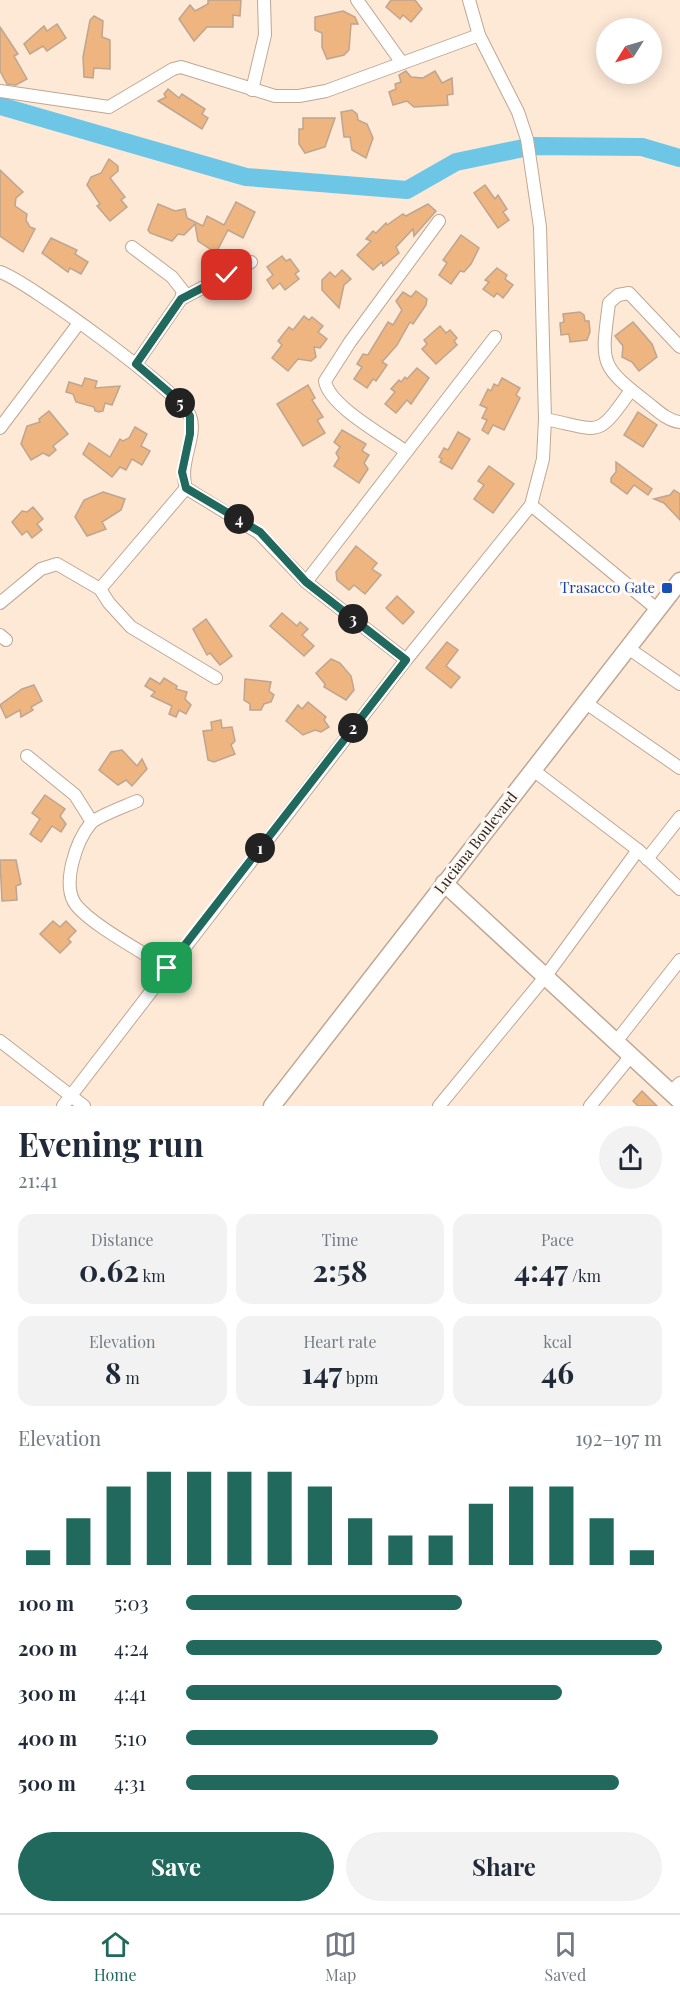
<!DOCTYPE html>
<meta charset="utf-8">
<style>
:root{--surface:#fff;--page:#f2f2f3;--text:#1f2937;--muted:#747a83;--line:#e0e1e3;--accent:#21685d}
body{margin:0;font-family:"Playfair Display",serif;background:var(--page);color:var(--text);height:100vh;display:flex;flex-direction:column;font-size:22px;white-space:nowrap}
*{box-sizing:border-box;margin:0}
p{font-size:20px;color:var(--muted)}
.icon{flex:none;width:33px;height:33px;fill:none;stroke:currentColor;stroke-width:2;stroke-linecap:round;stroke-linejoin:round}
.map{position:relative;height:1106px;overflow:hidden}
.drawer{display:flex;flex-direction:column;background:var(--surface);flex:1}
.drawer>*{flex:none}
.needle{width:39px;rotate:233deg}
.controls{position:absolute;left:596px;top:18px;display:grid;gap:12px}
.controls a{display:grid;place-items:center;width:66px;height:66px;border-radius:50%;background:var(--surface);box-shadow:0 3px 15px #0003;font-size:30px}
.pin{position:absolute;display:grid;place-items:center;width:51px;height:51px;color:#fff;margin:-26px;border-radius:12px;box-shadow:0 3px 9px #0006}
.km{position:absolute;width:30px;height:30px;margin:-15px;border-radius:50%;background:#222;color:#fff;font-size:16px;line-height:30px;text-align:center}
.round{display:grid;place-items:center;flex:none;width:63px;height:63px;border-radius:32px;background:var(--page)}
.head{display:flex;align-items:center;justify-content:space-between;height:102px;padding:0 18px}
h1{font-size:33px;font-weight:700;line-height:45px}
.stats{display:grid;grid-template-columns:repeat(3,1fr);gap:9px;height:102px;padding:6px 18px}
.stats div{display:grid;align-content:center;border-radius:15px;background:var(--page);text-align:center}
.stats b{font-size:30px;font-weight:700}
.stats small{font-size:16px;font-weight:400}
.stats p{font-size:16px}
.chart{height:168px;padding:12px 18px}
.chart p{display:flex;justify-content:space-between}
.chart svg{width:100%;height:108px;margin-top:6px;stroke:var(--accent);stroke-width:6}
.cta{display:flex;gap:12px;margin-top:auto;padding:12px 18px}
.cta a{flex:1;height:69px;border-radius:36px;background:var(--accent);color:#fff;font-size:24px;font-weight:700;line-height:69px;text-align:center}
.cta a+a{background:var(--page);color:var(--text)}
ul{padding:0 18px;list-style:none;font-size:20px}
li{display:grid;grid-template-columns:96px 72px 1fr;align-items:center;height:45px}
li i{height:15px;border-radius:8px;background:var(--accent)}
.menu{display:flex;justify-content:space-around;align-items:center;height:84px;border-top:2px solid var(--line);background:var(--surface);font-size:16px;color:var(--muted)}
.menu a{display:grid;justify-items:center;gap:3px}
.menu .on{color:var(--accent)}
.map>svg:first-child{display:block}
</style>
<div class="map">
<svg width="680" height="1106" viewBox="0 0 680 1106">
<rect width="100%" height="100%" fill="#fee9d7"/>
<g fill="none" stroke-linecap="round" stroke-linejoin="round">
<!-- river -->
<path stroke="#6ec6e7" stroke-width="18" d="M0,106L246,177L407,190L456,162L533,146L642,147L680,158"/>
</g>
<!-- building -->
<g fill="#efb580" stroke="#bda590" stroke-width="1.5">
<path d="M208,0H241L240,16L233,15V27H207L194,41L179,19L190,5L195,11L208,4Z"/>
<path d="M391,0H415L422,9L411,22L403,15L400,19L386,7Z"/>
<path d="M343,11L355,17L358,24H351L349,50L344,55L327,59L322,47V33L315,30V17Z"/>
<path d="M94,16L103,21L102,37L110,40V69L94,68L93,78L84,77L83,57L90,20Z"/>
<path d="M57,24L66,38L47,51L43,46L30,54L24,44L44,26L47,31Z"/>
<path d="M0,27L18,54L14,56L27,79L16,85L7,84L0,71Z"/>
<path d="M406,71L411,77L423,78L435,71L442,83L452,78L453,94L447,95L448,105L414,107L407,101L393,105L389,92L396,89L395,84L401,82L399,75Z"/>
<path d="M168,89L179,98L182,94L205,109L202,114L208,118L202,129L158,101L166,97L164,94Z"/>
<path d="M352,110L357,114L358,120L367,124L373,138L366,158L352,150L350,137H344L341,112Z"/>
<path d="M303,118H335L325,147L305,153L299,144V129H303Z"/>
<path d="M109,159L118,166V171L110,178L125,197L121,200L127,207L110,221L97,206L100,204L87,185L91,177L101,173Z"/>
<path d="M0,170L23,192L16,198L15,206L27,214L26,220L30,227L35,229L23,252L0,236Z"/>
<path d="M485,185L495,199L498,195L507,209L503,212L509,220L498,228L474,193Z"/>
<path d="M236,202L255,212L243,238L228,230L216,253L198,241L195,224L184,235L178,234L172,241L150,233L148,230L158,204L175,211L185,209L187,218L203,226L207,216L224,225Z"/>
<path d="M428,204L436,211L414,236L413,229L396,247L399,253L383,266L382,262L373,270L357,255L371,241L366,239L373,231L376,233L386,223L387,225L403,214L406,216Z"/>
<path d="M461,235L479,248L471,264L464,272L460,271L451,284L439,275L447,263L443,260Z"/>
<path d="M51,238L77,250L75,254L88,262L81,274L70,268L68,272L42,253Z"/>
<path d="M282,256L286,261L290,259L299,271L295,274L299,279L285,290L280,283L273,289L267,280L273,275L267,267Z"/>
<path d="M497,268L507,275L505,279L513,285L503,298L497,293L494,297L483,289L489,282L485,280Z"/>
<path d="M342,270L351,279L344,285L339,308L322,290V280L330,272L335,277Z"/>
<path d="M416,291L427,299L426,305L413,324L410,322L397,345L382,362L387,365L376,381L373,379L367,388L354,379L362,367L357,364L363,354L368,355L388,322L393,325L402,310L396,301L403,292L411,297Z"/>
<path d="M580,312L584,315L585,321H589L590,332L587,340L570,342L569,334L561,335L560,323L564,322L563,314Z"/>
<path d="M304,316L309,320L312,317L323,326L318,332L327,339L320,348L314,347L316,357L311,361L298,359L288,371L272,358L282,345L278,341L289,327L293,330Z"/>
<path d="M633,322L652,344L657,357L639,371L632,362L622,357L623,346L615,336Z"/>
<path d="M440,326L446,333L450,330L457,338L454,341L457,345L436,364L422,349L427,344L424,340Z"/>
<path d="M417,368L429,378L411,404L407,400L396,413L385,404L395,392L391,389L399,380L401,382L405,377L407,379Z"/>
<path d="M85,378L97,381L95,388L120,386L112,405L105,403L103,411L99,412L95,411L94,407L76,402L73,394L66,392L69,382L82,386Z"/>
<path d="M502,378L520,388L516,395L520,398L504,430L493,425L488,434L482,430L487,420L482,418L487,408L480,405L488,389L491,391L494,384L498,386Z"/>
<path d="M308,385L315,398L312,400L323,417L317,420L325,433L303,446L277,404Z"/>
<path d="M49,411L68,434L53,446L56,450L49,456L43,453L31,460L21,444L27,426L40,422L39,419Z"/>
<path d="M638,412L657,425L643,447L624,435Z"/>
<path d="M135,427L147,434L141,446L150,451L142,465L132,459L126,470L120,467L112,477L83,454L89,443L110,457L120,439L123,441L129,438Z"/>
<path d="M342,430L366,444L362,451L369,455L364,463L368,469L359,483L334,466L339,458L336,453L340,447L334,442Z"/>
<path d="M458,432L470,439L452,469L440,462L442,459L439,457L444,448L448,450Z"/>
<path d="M616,462L652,489L648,495L634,485L627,494L611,482V478L616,472Z"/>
<path d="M489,466L514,484L493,513L474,499L484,485L478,481Z"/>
<path d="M674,490L680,494V520L664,503L654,499L670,495Z"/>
<path d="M103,492L125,499L121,510L102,522L106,529L87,536L75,517L84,500Z"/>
<path d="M33,507L43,519L37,524L42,530L32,538L27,531L22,535L12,522L22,511L27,512Z"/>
<path d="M356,546L377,563L372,569L381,575L365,594L354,585L349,590L337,580L336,572Z"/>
<path d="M397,596L414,612L403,624L386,608Z"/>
<path d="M282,613L297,626L300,622L308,629L302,635L314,646L304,656L270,626Z"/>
<path d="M206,619L232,656L220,665L210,653L207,655L193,629Z"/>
<path d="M447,642L458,650L446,666L460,677L451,688L426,668Z"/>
<path d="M331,659L340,663L351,676L354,690L346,700L324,687L325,684L316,673Z"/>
<path d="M150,678L160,684L164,678L177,686L176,689L187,692L185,699L191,705L186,714L179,710L176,717L169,714L172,706L151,696L155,692L145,686Z"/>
<path d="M245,679L271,682L269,691L274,695L271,702L264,704L261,710H250V704L244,700Z"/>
<path d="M34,685L42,701L31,707L33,710L21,717L20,710L6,718L0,705L22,689Z"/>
<path d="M308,702L326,717L324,720L329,727L321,732L315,730L303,735L286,721L298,705L302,709Z"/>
<path d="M221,720L222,728L232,727L235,741L231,745L235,754L214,762L208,760L203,731L212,730L211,722Z"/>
<path d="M122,750L137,766L142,759L147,769L132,786L126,780L118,785L99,770L111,752Z"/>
<path d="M45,795L65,809L60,816L66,824L61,832L52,826L41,842L30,834L40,819L32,813Z"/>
<path d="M0,860H16L21,884L16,886L17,900L2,901Z"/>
<path d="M53,921L60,927L66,921L76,931L68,939L71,942L60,953L40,934Z"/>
<path d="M642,1091L657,1106H638L633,1101Z"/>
</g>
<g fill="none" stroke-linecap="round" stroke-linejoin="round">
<!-- street casing -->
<g stroke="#bfa792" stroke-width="14">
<g id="street">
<path d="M357,0L402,63"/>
<path d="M252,90L265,35L264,0"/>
<path d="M0,91L109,107L173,69L181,67L275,96H299L326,91L479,35"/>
<path d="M132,247L172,277L183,291L181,299L136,364"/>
<path d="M0,272C26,280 181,393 190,416C198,435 178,463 186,488L259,533L306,582L406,660"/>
<path d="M181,299L251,262"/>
<path d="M680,347L629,293L618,295L609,303C601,365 599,365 649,404C658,411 668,421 680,422"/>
<path d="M545,419C601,430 596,440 631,390"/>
<path d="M0,428L79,323"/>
<path d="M405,451C385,436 329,406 325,381L350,342L439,221"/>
<path d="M531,505L658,610"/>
<path d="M306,582L495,337"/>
<path d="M100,589L186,488"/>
<path d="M0,603L41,569L57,564L100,589L109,603L131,627L216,678"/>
<path d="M0,635L6,640"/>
<path d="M628,648L680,684"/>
<path d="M586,703L680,768"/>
<path d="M27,756L75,795L92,822"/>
<path d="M533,770L638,850L680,889"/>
<path d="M137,801C126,806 98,816 91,823C76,841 61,885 76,905C93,926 143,952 167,968"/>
<path d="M647,859L680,817"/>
<path d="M0,1041L84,1106"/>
<path d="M615,1043L680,960"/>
<path d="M671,1092L680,1083"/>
<path d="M63,1106L406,660L531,505L543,459L545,419L540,227L527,139L518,112L479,35L469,0"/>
<path d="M439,1106L545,977L638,850"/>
<path d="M590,1106L630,1057"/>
</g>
</g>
<!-- secondary casing -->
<g stroke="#bfa792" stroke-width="19">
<g id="secondary">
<path d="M444,883L680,1101"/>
<path d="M272,1106L680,581"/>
</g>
</g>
<!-- street -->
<use href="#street" stroke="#fff" stroke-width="12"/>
<!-- secondary -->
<use href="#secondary" stroke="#fff" stroke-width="16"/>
</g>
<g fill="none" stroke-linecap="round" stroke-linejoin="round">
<!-- route casing -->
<g stroke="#fff" stroke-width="12">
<path id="route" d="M167,968L406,660L306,582L260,532L186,488L182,472L190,434V416L178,400L136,364L181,299L227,275"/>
</g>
<!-- route -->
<use href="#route" stroke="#21685d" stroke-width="8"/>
</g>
<!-- markers -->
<rect fill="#1a4fb4" stroke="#fef9f5" stroke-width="2" x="661" y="582" width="12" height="12" rx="3"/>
<g text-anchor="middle" stroke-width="6" stroke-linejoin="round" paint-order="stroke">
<!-- transit labels -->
<g font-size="15" fill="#164399" stroke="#fef9f5" text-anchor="end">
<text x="655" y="593">Trasacco Gate</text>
</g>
<!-- street labels -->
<g font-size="15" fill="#2d241b" stroke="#fef9f5">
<text transform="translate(476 843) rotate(-52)" y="5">Luciana Boulevard</text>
</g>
</g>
</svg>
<div class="controls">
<a><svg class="needle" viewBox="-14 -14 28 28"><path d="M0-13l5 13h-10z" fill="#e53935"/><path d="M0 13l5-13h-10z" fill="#747a83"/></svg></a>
</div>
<div class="pin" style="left:167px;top:968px;background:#1e9e55"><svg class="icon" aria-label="arrive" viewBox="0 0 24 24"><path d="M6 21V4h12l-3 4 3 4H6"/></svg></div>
<div class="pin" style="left:227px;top:275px;background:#d93025"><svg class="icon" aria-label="check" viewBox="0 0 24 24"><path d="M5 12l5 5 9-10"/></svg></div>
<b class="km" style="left:260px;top:848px">1</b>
<b class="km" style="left:353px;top:728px">2</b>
<b class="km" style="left:353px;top:619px">3</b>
<b class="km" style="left:239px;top:519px">4</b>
<b class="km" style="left:180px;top:403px">5</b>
</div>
<section class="drawer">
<div class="head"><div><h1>Evening run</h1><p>21:41</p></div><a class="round"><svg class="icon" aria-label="share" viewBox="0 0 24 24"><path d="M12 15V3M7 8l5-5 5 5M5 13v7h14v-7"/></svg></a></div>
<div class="stats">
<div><p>Distance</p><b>0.62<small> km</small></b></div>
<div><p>Time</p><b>2:58</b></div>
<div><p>Pace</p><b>4:47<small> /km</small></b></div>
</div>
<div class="stats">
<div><p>Elevation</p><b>8<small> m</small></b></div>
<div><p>Heart rate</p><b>147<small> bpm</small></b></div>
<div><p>kcal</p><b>46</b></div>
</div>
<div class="chart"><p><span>Elevation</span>192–197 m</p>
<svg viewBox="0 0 160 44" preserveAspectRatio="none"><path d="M5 44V38M15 44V25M25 44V12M35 44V6M45 44V6M55 44V6M65 44V6M75 44V12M85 44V25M95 44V32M105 44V32M115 44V19M125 44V12M135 44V12M145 44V25M155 44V38"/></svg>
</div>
<ul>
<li><b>100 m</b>5:03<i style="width:58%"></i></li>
<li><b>200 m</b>4:24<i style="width:100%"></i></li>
<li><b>300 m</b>4:41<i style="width:79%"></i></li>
<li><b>400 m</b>5:10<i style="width:53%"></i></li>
<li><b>500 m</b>4:31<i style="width:91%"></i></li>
</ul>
<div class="cta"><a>Save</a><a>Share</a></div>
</section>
<nav class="menu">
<a class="on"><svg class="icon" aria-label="home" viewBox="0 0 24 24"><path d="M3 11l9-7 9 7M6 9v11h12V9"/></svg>Home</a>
<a><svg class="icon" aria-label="map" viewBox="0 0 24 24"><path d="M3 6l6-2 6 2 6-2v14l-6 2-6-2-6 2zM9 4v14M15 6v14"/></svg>Map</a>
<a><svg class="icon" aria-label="saved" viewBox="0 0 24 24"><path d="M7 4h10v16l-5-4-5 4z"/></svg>Saved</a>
</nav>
